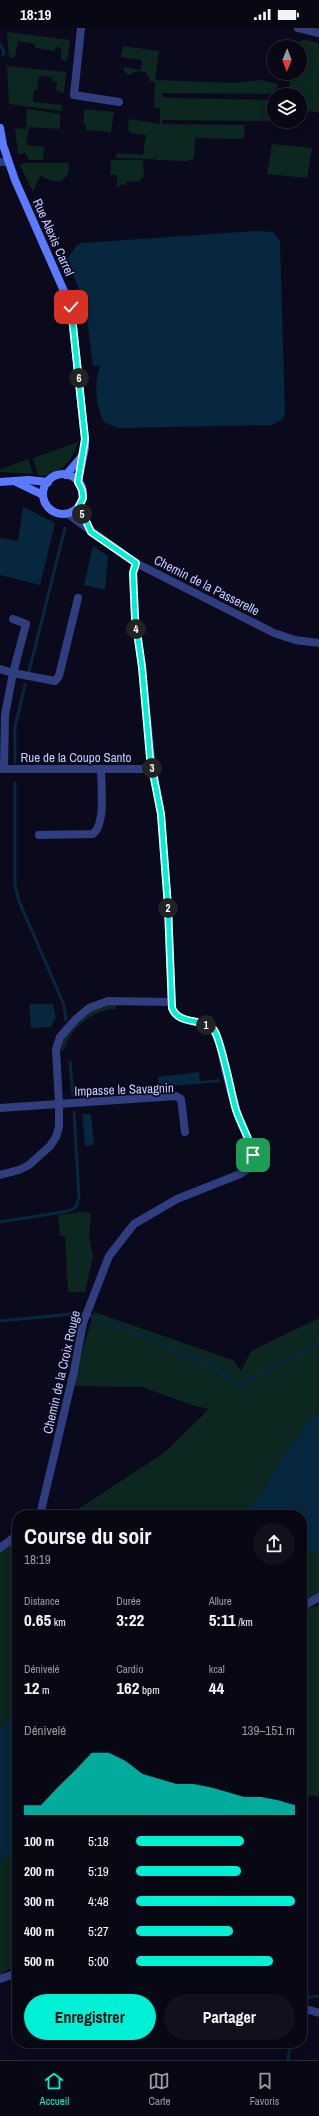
<!DOCTYPE html>
<html lang="fr">
<meta charset="utf-8">
<style>
:root{--surface:#080815;--page:#11111e;--text:#f1f3f6;--muted:#989aa0;--line:#292934;--accent:#00f0d6}
body{margin:0;font-family:"Archivo Narrow",sans-serif;background:var(--page);color:var(--text);height:100vh;display:flex;flex-direction:column;font-size:15px;white-space:nowrap}
*{box-sizing:border-box;margin:0}
p{font-size:13px;color:var(--muted)}
.icon{flex:none;width:22px;height:22px;fill:none;stroke:currentColor;stroke-width:2;stroke-linecap:round;stroke-linejoin:round}
.map{position:relative;flex:1;overflow:hidden}
.details{position:absolute;left:12px;top:1482px;width:295px;height:538px;display:flex;flex-direction:column;background:var(--surface);border-radius:16px;box-shadow:0 2px 10px #0003,0 0 0 1px var(--line)}
.details>*{flex:none}
.needle{width:26px;rotate:181deg}
.fabs{position:absolute;left:267px;top:12px;display:grid;gap:8px}
.fabs a{display:grid;place-items:center;width:40px;height:40px;border-radius:50%;background:var(--surface);box-shadow:0 2px 10px #0003,0 0 0 1px var(--line);font-size:20px}
.pin{position:absolute;display:grid;place-items:center;width:34px;height:34px;color:#fff;margin:-17px;border-radius:8px;box-shadow:0 2px 6px #0006}
.km{position:absolute;width:20px;height:20px;margin:-10px;border-radius:50%;background:#222;color:#fff;font-size:11px;line-height:20px;text-align:center}
.round{display:grid;place-items:center;flex:none;width:42px;height:42px;border-radius:21px;background:var(--page)}
.head{display:flex;align-items:center;justify-content:space-between;height:68px;padding:0 12px}
h1{font-size:22px;font-weight:700;line-height:30px}
.figures{display:grid;grid-template-columns:repeat(3,1fr);gap:6px;height:68px;padding:4px 12px}
.figures div{display:grid;align-content:center}
.figures b{font-size:17px;font-weight:700}
.figures small{font-size:11px;font-weight:400}
.figures p{font-size:11px}
.chart{height:112px;padding:8px 12px}
.chart p{display:flex;justify-content:space-between}
.chart svg{width:100%;height:72px;margin-top:4px;fill:var(--accent);opacity:.7}
.cta{display:flex;gap:8px;margin-top:auto;padding:8px 12px}
.cta a{flex:1;height:46px;border-radius:24px;background:var(--accent);color:#111;font-size:16px;font-weight:700;line-height:46px;text-align:center}
.cta a+a{background:var(--page);color:var(--text)}
ul{padding:0 12px;list-style:none;font-size:13px}
li{display:grid;grid-template-columns:64px 48px 1fr;align-items:center;height:30px}
li i{height:10px;border-radius:5px;background:var(--accent)}
.status{display:flex;justify-content:space-between;align-items:center;height:28px;padding:0 20px;background:var(--surface);direction:ltr}
.status svg{height:11px;fill:currentColor}
.dock{display:flex;justify-content:space-around;align-items:center;height:56px;border-top:1px solid var(--line);background:var(--surface);font-size:11px;color:var(--muted)}
.dock a{display:grid;justify-items:center;gap:2px}
.dock .selected{color:var(--accent)}
.map>svg:first-child{display:block}
</style>
<div class="status"><b>18:19</b><svg viewBox="0 0 49 12"><path d="M0 12V9h3v3zM5 12V6h3v6zM10 12V3h3v9zM15 12V0h3v12zM26 1h20v11H26zM47 4h2v5h-2z"/></svg></div>
<div class="map">
<svg width="319" height="2032" viewBox="0 0 319 2032">
<rect width="100%" height="100%" fill="#0a0a1c"/>
<!-- green -->
<g fill="#0c2720">
<path d="M7,4L70,12L67,33L61,32V20L55,19V23L35,20V16L18,13L15,30L9,29Z"/>
<path d="M304,12L319,15V85L300,81V67H287L292,45H300V19H297L298,14Z"/>
<path d="M123,18L159,23L155,52L234,55L260,52L278,56L276,66L162,65V69L172,70L271,72L274,77L269,93L162,92V96L245,97L244,111L195,110L194,131L187,133L156,132L155,124V131L116,130L117,125L143,127L146,107L130,105L128,101L129,91L160,96V80L154,79L155,54H151L146,44L138,43L129,47L123,42L124,39L141,42L142,32L121,29Z"/>
<path d="M7,38L66,44L64,65L56,62L57,54L52,53V49L39,48L37,62H34L33,74L62,77V83L9,76Z"/>
<path d="M27,81L60,86V101L29,99L26,117L44,119L43,132H29L25,125L18,126L15,100L26,101Z"/>
<path d="M85,81L114,84L111,104L86,102V98L83,95Z"/>
<path d="M272,116L312,120L307,150L267,146Z"/>
<path d="M111,132H143L144,149L140,151L141,153L126,154V158L122,156L117,160V147H110Z"/>
<path d="M25,135H69L68,146L61,153H52L40,148L33,164L20,137Z"/>
<path d="M78,414C72,434 61,445 40,448L38,446L33,430Z"/>
<path d="M28,431L33,446L0,444V442Z"/>
<path d="M116,976V981C95,980 68,1001 64,1023L60,1022C65,997 91,978 116,976Z"/>
<path d="M82,1184L91,1185L89,1209L93,1228L85,1264H68L65,1208H60L58,1187Z"/>
<path d="M94,1284L233,1332L241,1343L251,1323L319,1290V1385L308,1393L271,1447L266,1460L245,1487H69L164,1425L209,1381L195,1378L142,1359L72,1358Z"/>
<path d="M17,1510V1688L0,1701V1523Z"/>
<path d="M304,1523L319,1525V1565L302,1575V1524Z"/>
<path d="M319,1577V1769L302,1766L308,1581Z"/>
<path d="M17,1817V1937L0,1946V1835Z"/>
</g>
<!-- water -->
<g fill="#07273e">
<path d="M256,203L273,204L280,213L285,386L283,391L272,397L118,400L104,394C95,376 94,356 100,337L93,338L86,283L68,230L77,217L82,215Z"/>
<path d="M23,479L55,495L40,557L0,547V510L18,513Z"/>
<path d="M93,518L108,528L105,562L84,557Z"/>
<path d="M29,976H53L56,989L51,999L31,1000Z"/>
<path d="M199,1044L200,1053L220,1051V1054L159,1059L158,1049Z"/>
<path d="M82,1086H91L94,1117L85,1118Z"/>
<path d="M319,1385V1525L302,1524V1487H245L266,1460L271,1447L308,1393Z"/>
<path d="M17,1688V1817L0,1835V1701Z"/>
</g>
<g fill="none" stroke-linecap="round" stroke-linejoin="round">
<!-- stream -->
<g stroke="#07273e" stroke-width="3">
<path d="M0,16L4,24L3,27"/>
<path d="M28,647L65,500"/>
<path d="M15,735V699L25,657"/>
<path d="M15,755V858L19,873L64,977L66,992"/>
<path d="M70,1034L73,1067"/>
<path d="M0,1194L69,1183L76,1179L79,1170L74,1084"/>
<path d="M91,1288L204,1333L239,1358L319,1315"/>
<path d="M0,1293L82,1285"/>
<path d="M302,1973L305,1970L319,1968"/>
<path d="M288,2032L290,2015"/>
</g>
<!-- street -->
<g stroke="#303e80" stroke-width="8">
<path d="M81,0L74,67L119,74"/>
<path d="M298,0L319,5"/>
<path d="M0,134H8"/>
<path d="M79,479L90,501"/>
<path d="M68,486L136,535L274,605L295,612L319,615"/>
<path d="M13,591L26,596L13,645L55,653L59,648L78,570"/>
<path d="M0,641L13,645L5,687L4,741"/>
<path d="M0,741H152"/>
<path d="M39,807L93,806C106,796 101,758 101,741"/>
<path d="M0,1080L176,1068L181,1071L185,1104"/>
<path d="M0,1147L19,1142L29,1137L50,1118L56,1109L59,1099V1076L56,1021L60,1009L76,991L89,980L108,973L171,974"/>
<path d="M40,1487L74,1343L83,1295L109,1228L134,1196L177,1171L240,1146C246,1142 253,1139 253,1131C254,1118 244,1103 239,1091C234,1075 229,1057 225,1041C222,1029 221,1012 214,1003C204,989 179,999 172,980L168,879L161,786L151,730L142,639L135,590L133,545L136,535"/>
<path d="M0,1520L17,1507"/>
<path d="M302,1579L319,1569"/>
<path d="M0,1951L17,1945"/>
<path d="M302,1980L319,1985"/>
</g>
<!-- secondary -->
<g stroke="#5c7aff" stroke-width="8">
<path d="M0,100L3,117L15,152L71,279L85,411V419L78,454"/>
<circle cx="63" cy="466" r="20"/>
<path d="M66,447L83,427"/>
<path d="M0,454L28,452L48,454"/>
<path d="M16,454L43,467"/>
</g>
</g>
<g fill="none" stroke-linecap="round" stroke-linejoin="round">
<!-- route casing -->
<g stroke="#fff" stroke-width="8">
<path id="route" d="M71,279L85,411L78,454L82,462L83,470L79,478L91,504L136,535L133,545L135,590L142,639L150,730L161,786L168,879L172,980C179,998 203,989 214,1002C222,1014 231,1065 236,1082C240,1094 252,1116 253,1127"/>
</g>
<!-- route -->
<use href="#route" stroke="#00f0d6" stroke-width="5"/>
</g>
<g text-anchor="middle" stroke-width="3.5" stroke-linejoin="round" paint-order="stroke">
<!-- street labels -->
<g font-size="13" fill="#c5caff" stroke="#0a0a1c">
<text transform="translate(54 209) rotate(66)" y="5">Rue Alexis Carrel</text>
<text transform="translate(207 557) rotate(27)" y="5">Chemin de la Passerelle</text>
<text x="76" y="734">Rue de la Coupo Santo</text>
<text transform="translate(124 1061) rotate(-2)" y="5">Impasse le Savagnin</text>
<text transform="translate(61 1344) rotate(-77)" y="5">Chemin de la Croix Rouge</text>
</g>
</g>
</svg>
<div class="fabs">
<a><svg class="needle" viewBox="-14 -14 28 28"><path d="M0-13l5 13h-10z" fill="#e53935"/><path d="M0 13l5-13h-10z" fill="#989aa0"/></svg></a>
<a><svg class="icon" aria-label="layers" viewBox="0 0 24 24"><path d="M12 4l9 5-9 5-9-5zM3 14l9 5 9-5"/></svg></a>
</div>
<div class="pin" style="left:253px;top:1127px;background:#1e9e55"><svg class="icon" aria-label="arrive" viewBox="0 0 24 24"><path d="M6 21V4h12l-3 4 3 4H6"/></svg></div>
<div class="pin" style="left:71px;top:279px;background:#d93025"><svg class="icon" aria-label="check" viewBox="0 0 24 24"><path d="M5 12l5 5 9-10"/></svg></div>
<b class="km" style="left:206px;top:997px">1</b>
<b class="km" style="left:168px;top:880px">2</b>
<b class="km" style="left:152px;top:740px">3</b>
<b class="km" style="left:136px;top:601px">4</b>
<b class="km" style="left:82px;top:486px">5</b>
<b class="km" style="left:79px;top:350px">6</b>
<section class="details">
<div class="head"><div><h1>Course du soir</h1><p>18:19</p></div><a class="round"><svg class="icon" aria-label="share" viewBox="0 0 24 24"><path d="M12 15V3M7 8l5-5 5 5M5 13v7h14v-7"/></svg></a></div>
<div class="figures">
<div><p>Distance</p><b>0.65<small> km</small></b></div>
<div><p>Durée</p><b>3:22</b></div>
<div><p>Allure</p><b>5:11<small> /km</small></b></div>
</div>
<div class="figures">
<div><p>Dénivelé</p><b>12<small> m</small></b></div>
<div><p>Cardio</p><b>162<small> bpm</small></b></div>
<div><p>kcal</p><b>44</b></div>
</div>
<div class="chart"><p><span>Dénivelé</span>139–151 m</p>
<svg viewBox="0 0 160 44" preserveAspectRatio="none"><path d="M0 44V38L10 38L20 27L30 17L40 6L50 6L60 11L70 19L80 22L90 25L100 25L110 27L120 30L130 33L140 33L150 35L160 38V44z"/></svg>
</div>
<ul>
<li><b>100 m</b>5:18<i style="width:68%"></i></li>
<li><b>200 m</b>5:19<i style="width:66%"></i></li>
<li><b>300 m</b>4:48<i style="width:100%"></i></li>
<li><b>400 m</b>5:27<i style="width:61%"></i></li>
<li><b>500 m</b>5:00<i style="width:86%"></i></li>
</ul>
<div class="cta"><a>Enregistrer</a><a>Partager</a></div>
</section>
</div>
<nav class="dock">
<a class="selected"><svg class="icon" aria-label="home" viewBox="0 0 24 24"><path d="M3 11l9-7 9 7M6 9v11h12V9"/></svg>Accueil</a>
<a><svg class="icon" aria-label="map" viewBox="0 0 24 24"><path d="M3 6l6-2 6 2 6-2v14l-6 2-6-2-6 2zM9 4v14M15 6v14"/></svg>Carte</a>
<a><svg class="icon" aria-label="saved" viewBox="0 0 24 24"><path d="M7 4h10v16l-5-4-5 4z"/></svg>Favoris</a>
</nav>
